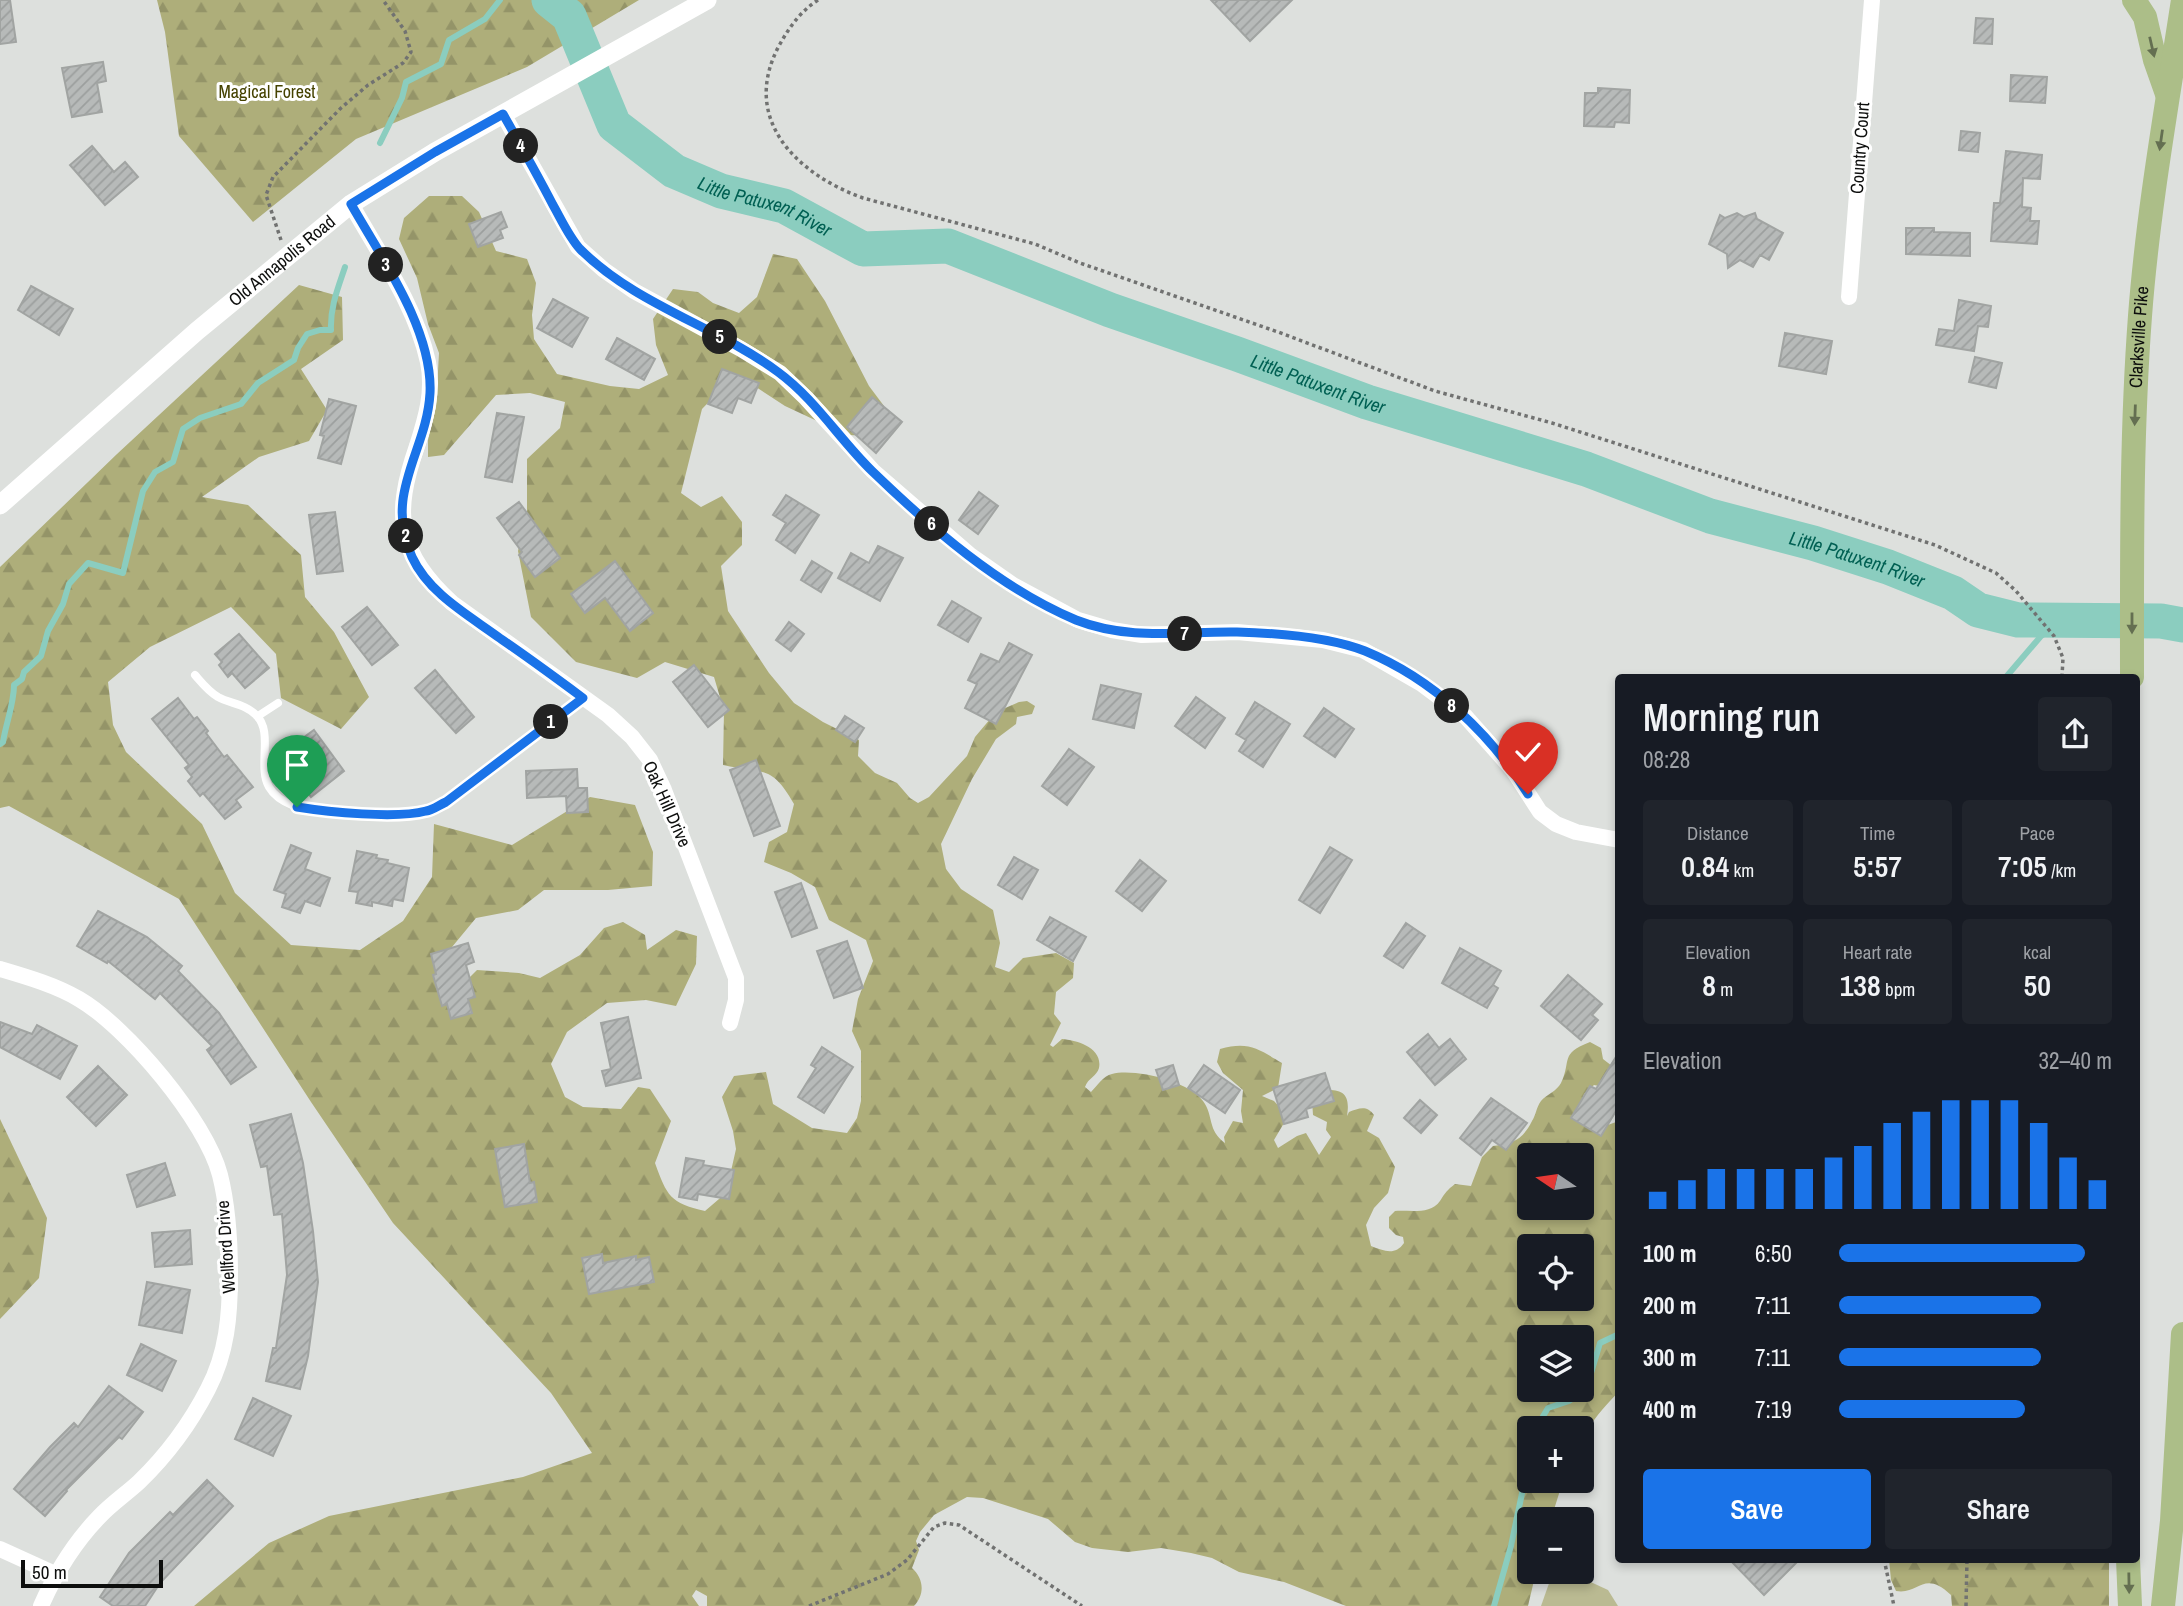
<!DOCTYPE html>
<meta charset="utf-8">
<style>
:root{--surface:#171b24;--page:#20242c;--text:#f1f3f6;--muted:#9ea1a6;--accent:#1a73e8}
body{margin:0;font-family:"Archivo Narrow",sans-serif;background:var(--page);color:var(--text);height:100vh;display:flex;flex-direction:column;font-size:26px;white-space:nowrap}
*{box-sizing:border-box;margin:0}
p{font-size:23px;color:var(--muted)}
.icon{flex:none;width:38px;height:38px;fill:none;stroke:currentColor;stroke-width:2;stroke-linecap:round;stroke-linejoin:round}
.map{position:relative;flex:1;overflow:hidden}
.sheet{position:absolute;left:1615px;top:674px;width:525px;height:889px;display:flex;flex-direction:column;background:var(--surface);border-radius:7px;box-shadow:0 4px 10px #0003}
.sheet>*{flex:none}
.needle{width:46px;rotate:283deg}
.fabs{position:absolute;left:1517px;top:1143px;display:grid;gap:14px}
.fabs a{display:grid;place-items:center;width:77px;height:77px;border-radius:7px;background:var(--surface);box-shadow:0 4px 10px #0003;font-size:35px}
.scale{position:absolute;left:21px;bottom:18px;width:142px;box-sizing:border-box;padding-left:7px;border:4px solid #0d0e0d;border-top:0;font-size:19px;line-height:24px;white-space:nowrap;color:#0d0e0d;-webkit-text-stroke:5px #fff;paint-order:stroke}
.pin{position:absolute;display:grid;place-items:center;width:60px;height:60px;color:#fff;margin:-72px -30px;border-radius:50% 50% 50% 0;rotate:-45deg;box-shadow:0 0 7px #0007}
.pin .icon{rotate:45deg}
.km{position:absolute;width:35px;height:35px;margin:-18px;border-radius:50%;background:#222;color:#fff;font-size:19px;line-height:35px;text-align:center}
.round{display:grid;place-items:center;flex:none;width:74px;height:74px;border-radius:7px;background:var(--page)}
.overview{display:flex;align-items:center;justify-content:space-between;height:119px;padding:0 28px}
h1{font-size:38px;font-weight:600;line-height:52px}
.metrics{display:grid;grid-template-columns:repeat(3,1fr);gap:10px;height:119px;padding:7px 28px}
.metrics div{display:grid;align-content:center;border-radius:7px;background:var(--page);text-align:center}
.metrics b{font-size:30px;font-weight:600}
.metrics small{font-size:19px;font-weight:400}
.metrics p{font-size:19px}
.chart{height:196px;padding:14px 28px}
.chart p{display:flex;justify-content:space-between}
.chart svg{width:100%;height:126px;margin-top:7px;stroke:var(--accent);stroke-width:6}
.primary-button{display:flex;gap:14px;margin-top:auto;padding:14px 28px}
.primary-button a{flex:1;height:80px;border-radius:7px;background:var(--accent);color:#fff;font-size:28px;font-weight:600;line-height:80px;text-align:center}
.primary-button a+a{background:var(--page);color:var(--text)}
ul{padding:0 28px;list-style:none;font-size:23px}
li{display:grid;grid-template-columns:112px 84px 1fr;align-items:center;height:52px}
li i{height:18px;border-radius:9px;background:var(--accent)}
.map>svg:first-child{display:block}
</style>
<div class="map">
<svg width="2183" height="1606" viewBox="0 0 2183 1606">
<defs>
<pattern id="forest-firs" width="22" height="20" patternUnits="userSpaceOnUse" patternTransform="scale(1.75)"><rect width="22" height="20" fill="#aeae7a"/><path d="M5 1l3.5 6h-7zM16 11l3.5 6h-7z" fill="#949468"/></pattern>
<pattern id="building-hatch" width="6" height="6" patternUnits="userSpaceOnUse" patternTransform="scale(1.75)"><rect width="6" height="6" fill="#b7bab9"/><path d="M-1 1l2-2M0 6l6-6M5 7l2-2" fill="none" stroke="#9c9f9e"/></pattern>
</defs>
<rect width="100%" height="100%" fill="#dde0dd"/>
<!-- forest -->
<g fill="url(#forest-firs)" fill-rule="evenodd">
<path d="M157,0H639L527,67L356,139L253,222L179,136L165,32Z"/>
<path d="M429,196H462L479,212L496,251L527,259L536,283L532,315L534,339L557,374L610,386L639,389L668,375L656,345L653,319L673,289L698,292L713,303L739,313L757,297L773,254L797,259L825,301L869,386L884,406L877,436L847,435L785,406L753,385L728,382L702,409L681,493L701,507L722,496L742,522V545L721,566L728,611L769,673L794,703L823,722L859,740L858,756L875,773L897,783L910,798L918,803L929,797L967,756L975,737L996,712L1019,702L1027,701L1035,706L1032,714L1017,717L1016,724L996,739L972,779L941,844L946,869L961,889L993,910L1000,943L995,967L1009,972L1023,958L1056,953L1074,963L1073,978L1056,992L1054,1014L1061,1023L1050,1045L1053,1047L1062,1039C1077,1040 1103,1048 1099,1068C1097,1076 1088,1078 1085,1087L1091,1092C1097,1086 1103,1076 1112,1074C1134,1068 1189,1081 1203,1101C1214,1116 1207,1130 1225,1143L1224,1137L1233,1121L1243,1123L1241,1111L1243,1090L1223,1073L1217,1062L1220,1049C1249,1041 1258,1049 1282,1063L1278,1088L1262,1096L1274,1101L1284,1112V1123L1274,1140L1278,1148L1297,1136L1306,1133L1319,1155L1331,1137L1326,1130L1327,1122L1313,1115L1312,1100L1320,1090C1341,1089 1351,1092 1347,1116L1349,1112C1359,1108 1367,1105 1374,1115L1367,1131L1379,1138L1395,1167L1388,1193L1374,1208L1366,1225L1371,1246C1384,1251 1395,1256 1404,1243L1403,1237L1396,1235L1389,1228V1217L1395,1211C1411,1210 1430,1215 1440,1201C1445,1193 1447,1190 1455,1184L1471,1186L1482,1157L1493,1146C1512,1143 1522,1141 1532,1121C1536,1115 1536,1108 1541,1101C1546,1095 1557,1091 1561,1083C1572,1060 1559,1054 1590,1042L1601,1048L1603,1059L1612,1066L1604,1087L1594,1085L1584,1094L1581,1105L1602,1127L1619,1121V1391C1604,1408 1591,1420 1582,1441V1428H1530V1480L1563,1481L1551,1519H1530V1572H1536L1528,1606H1346L1284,1582L1239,1572L1212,1558L1191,1553L1161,1548L1128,1552L1092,1548L1075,1542L1048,1519L983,1498L967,1497L934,1515L920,1532L916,1541L919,1550L912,1568C924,1579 925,1594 914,1606H707V1596L696,1590L692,1596L699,1606H194L269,1543L329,1516L523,1477L592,1453L551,1393L393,1223L311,1102L179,899L9,806L0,808V567L117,454L299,285L342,297L343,340L301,369L327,410L309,441L259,457L202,497L248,505L301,555L305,597L334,632L369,697L341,729L281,698L276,654L231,607L150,647L108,682L113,725L126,752L202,824L235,893L291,945L360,950L403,921L432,877L434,824L512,845L590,797L635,805L653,852L652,886L608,890H544L518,910L476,918L452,947L444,984L460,987L477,970L519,973L540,978L580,955L604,928L623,922L645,935L647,950L676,930L697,936L696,964L676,1006L646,1000L607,1003L567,1032L551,1064L565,1097L583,1107L621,1109L638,1087L650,1089L671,1121L655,1163C667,1196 670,1203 705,1211L726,1193L736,1149L733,1131L722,1097L734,1076L766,1072L773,1104L812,1128L847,1133L857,1118L861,1101V1051L852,1031L858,999L873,961L866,940L829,920L815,887L791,873L764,862L769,842L787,832L794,804C771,764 764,774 723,765L724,711L714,677L665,662L637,678L576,662L531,617L518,551L527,512V459L560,428L565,402L530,393L496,395L444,455L428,457V440L436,407L439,353L428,324L417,278L399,239L404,218ZM1530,1155H1582V1208H1530ZM1530,1246H1582V1298H1530ZM1530,1337H1582V1390H1530Z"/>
<path d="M0,1119L47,1218L39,1278L0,1319Z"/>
<path d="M1889,1559H2109V1606H1952L1951,1595C1923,1569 1920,1595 1896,1591L1891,1580Z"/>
</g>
<!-- pitch -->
<path fill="#baba92" d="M1553,1572H1569L1608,1590L1618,1606H1541Z"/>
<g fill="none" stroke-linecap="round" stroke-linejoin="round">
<!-- stream -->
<g stroke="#8bcdbf" stroke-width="6">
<path d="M380,143L402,98L406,82L441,64L449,40L485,19L500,0"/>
<path d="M2006,677L2041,636L2063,620"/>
<path d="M0,744L3,742C6,723 14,704 14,685L22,679L24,672L41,656L48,631L63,604L69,584L88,563L123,573L143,491L155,472L173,462L183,429L200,418L241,404L258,383L294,360L298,348L307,334L320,330H331C330,307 338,288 345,267"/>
<path d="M1536,1428L1548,1408L1569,1401L1586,1390L1600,1343L1619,1334"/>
<path d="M1494,1606L1511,1546L1530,1455"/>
</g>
<!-- river -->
<path stroke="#8bcdbf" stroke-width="35" id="s1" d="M549,0L569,16L614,125L674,171L721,191L784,206L863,249L948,246L1110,310L1237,354L1367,402L1586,469L1710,516L1813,543L1888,567L1953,593L1978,610L2018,620L2161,621L2183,625"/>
</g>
<!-- building -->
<g fill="url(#building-hatch)" stroke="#a1a4a2" stroke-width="2">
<path d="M0,0H10L16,42L0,44Z"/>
<path d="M1211,0H1292L1250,41Z"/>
<path d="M1976,18L1993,19L1992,44L1974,43Z"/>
<path d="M103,62L106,81L97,83L102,112L72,117L62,68Z"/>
<path d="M2011,75L2047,77L2045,103L2010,101Z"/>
<path d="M1598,88L1630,90L1629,123L1615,122L1614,127L1584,126L1585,93H1598Z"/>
<path d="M1961,131L1980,133L1978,152L1959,150Z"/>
<path d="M92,146L114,172L125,162L138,177L105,205L70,165Z"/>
<path d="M2006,151L2042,155L2040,179L2023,178L2022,207L2031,208L2030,221H2039L2037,244L1991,241L1994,203H2000Z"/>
<path d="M501,212L507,227L500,230L503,238L478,247L469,224Z"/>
<path d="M1737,213L1744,217L1755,213L1757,219L1783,233L1769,260L1760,255L1753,267L1740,260L1728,268L1727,254L1709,244L1720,215L1725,218Z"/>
<path d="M1906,228H1934V232L1970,233V256L1906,254Z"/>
<path d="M31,286L73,309L59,335L18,310Z"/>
<path d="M553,299L588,318L572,347L537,328Z"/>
<path d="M1959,300L1991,306L1988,327L1978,326L1974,351L1936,345L1939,329L1954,331Z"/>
<path d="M1785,333L1832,341L1826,374L1779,366Z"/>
<path d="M617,338L655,359L644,380L606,359Z"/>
<path d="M1975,357L2002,363L1996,388L1969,382Z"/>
<path d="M722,369L759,383L751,403L738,398L732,413L708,404Z"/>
<path d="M872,397L902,422L876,453L847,427Z"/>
<path d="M329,399L356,406L341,464L318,458L324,436L320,435Z"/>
<path d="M497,413L524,417L512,482L485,477Z"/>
<path d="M979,492L998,506L978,534L959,520Z"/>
<path d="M786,495L819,515L795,553L776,540L786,523L773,515Z"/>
<path d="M519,502L560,558L535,577L519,555L522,552L497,518Z"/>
<path d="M335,512L343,571L317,574L309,515Z"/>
<path d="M878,546L903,558L880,601L838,578L851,553L869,563Z"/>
<path d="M615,561L653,613L630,631L605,598L585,613L571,594Z"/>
<path d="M812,561L832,573L821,592L801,580Z"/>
<path d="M952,601L981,618L968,642L938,625Z"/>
<path d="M367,607L398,645L372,665L342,627Z"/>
<path d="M789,622L804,634L791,651L776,640Z"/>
<path d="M239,634L269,668L245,688L232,673L228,677L219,665L222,662L215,654Z"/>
<path d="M1009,643L1032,655L996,724L965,708L977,684L968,680L981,654L999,662Z"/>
<path d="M694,665L729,710L708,727L673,682Z"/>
<path d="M435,670L474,717L456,733L415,688Z"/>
<path d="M1101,685L1141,694L1134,728L1093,719Z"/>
<path d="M1196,697L1225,718L1205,748L1175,726Z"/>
<path d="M178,698L194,719L197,717L208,731L206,733L224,757L227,755L253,787L236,800L241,807L225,819L203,793L200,796L188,781L192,777L185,768L189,765L152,719Z"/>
<path d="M1255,702L1290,724L1263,767L1239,751L1246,740L1236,734Z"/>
<path d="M1324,708L1354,729L1335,757L1304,736Z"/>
<path d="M845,716L864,728L855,742L836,730Z"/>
<path d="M314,730L344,771L311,797L287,765L292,760L285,751Z"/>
<path d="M1069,749L1094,767L1067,805L1042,786Z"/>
<path d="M756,760L780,826L754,836L730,770Z"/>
<path d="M577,769L578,788H587L588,812L567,813L566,796L527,798L526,771Z"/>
<path d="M291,845L311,853L305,869L330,878L320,906L305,901L300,913L282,907L286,894L274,890Z"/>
<path d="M1330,847L1352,860L1320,913L1299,900Z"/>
<path d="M357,851L377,855L376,858L388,860L387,863L409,868L403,901L393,899L392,906L372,902V906L356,903L358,892L349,891Z"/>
<path d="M1014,857L1038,870L1022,899L998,885Z"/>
<path d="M1140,860L1166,881L1142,911L1116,891Z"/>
<path d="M801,883L817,928L792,937L775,892Z"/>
<path d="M98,911L147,937L182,966L178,971L219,1013L256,1067L231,1084L207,1050L212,1046L160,993L155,999L108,961L107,963L77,946Z"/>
<path d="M1050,917L1086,937L1073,961L1037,940Z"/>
<path d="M1406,923L1425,936L1403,968L1384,956Z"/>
<path d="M847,941L863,988L834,998L817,951Z"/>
<path d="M468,943L474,962L466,965L475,997L468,999L472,1013L451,1019L447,1004L442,1006L433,975L436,974L431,954Z"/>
<path d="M1460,948L1501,971L1493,985L1498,988L1487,1008L1442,983Z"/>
<path d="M1568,975L1602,1004L1592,1015L1598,1020L1581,1040L1541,1006Z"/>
<path d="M628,1017L641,1078L606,1086L602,1071L611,1069L601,1023Z"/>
<path d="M0,1022L32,1034L37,1025L77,1046L60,1079L0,1047Z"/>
<path d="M1428,1034L1439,1048L1450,1039L1466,1059L1435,1085L1407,1052Z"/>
<path d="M822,1047L853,1067L824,1113L798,1097L816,1068L811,1065Z"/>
<path d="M1619,1052V1106L1601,1136L1571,1118L1590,1086L1596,1089Z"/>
<path d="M1173,1065L1179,1085L1163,1090L1156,1070Z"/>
<path d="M1204,1065L1240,1090L1225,1113L1188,1088Z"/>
<path d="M98,1066L127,1095L96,1126L67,1097Z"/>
<path d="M1325,1073L1334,1101L1306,1109L1308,1117L1284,1124L1273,1088Z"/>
<path d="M1491,1098L1527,1123L1506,1150L1492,1140L1481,1155L1460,1138Z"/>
<path d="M1420,1100L1437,1115L1421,1133L1404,1118Z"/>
<path d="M291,1114L303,1163L313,1231L318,1282L308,1356L300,1389L266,1381L273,1348H276L287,1275L282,1214L274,1215L267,1166L261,1167L250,1125Z"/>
<path d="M524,1144L530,1183L534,1182L537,1202L505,1207L495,1149Z"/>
<path d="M686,1158L704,1161L703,1165L734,1170L729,1199L698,1194L697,1200L679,1197Z"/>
<path d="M165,1163L175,1195L137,1207L127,1175Z"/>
<path d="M190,1230L192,1264L155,1267L152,1233Z"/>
<path d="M602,1254L603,1263L636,1256V1260L649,1257L654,1282L589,1294L582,1258Z"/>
<path d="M147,1282L190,1290L182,1333L139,1325Z"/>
<path d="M141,1344L176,1361L162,1391L127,1375Z"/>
<path d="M109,1386L143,1412L122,1439L119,1437L66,1490L67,1491L45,1516L14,1489L50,1447L74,1423L78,1427Z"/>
<path d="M253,1398L291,1416L273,1456L235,1439Z"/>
<path d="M207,1480L233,1506L160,1583L145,1606H113L100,1597L129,1553L170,1512L173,1515Z"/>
<path d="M1729,1559H1800L1764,1595Z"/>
</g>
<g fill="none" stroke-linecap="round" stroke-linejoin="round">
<!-- path -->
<g stroke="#717271" stroke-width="3.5" stroke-dasharray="3.5 3.5" stroke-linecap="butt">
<path d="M818,0C801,11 790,26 780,44C739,118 796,174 863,198L1035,244L1080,263L1278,332L1435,391L1552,423L1935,545L1996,573L2016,591L2054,636L2063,658L2062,677"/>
<path d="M281,240L266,195L273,177L341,108L368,85L403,63L411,52L405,31L383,0"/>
<path d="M1884,1559L1894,1606"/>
<path d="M809,1606L888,1574L907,1560L934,1527L945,1523L959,1525L1082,1606"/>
<path d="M1966,1606L1967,1559"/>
</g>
<!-- service -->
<g stroke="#fff" stroke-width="8">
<path d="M195,675C202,683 208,691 218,697C231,704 245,704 256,715C274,732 257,766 269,787C274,796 284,802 294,806C315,814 405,817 427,811C433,809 440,805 446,802L583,698"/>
<path d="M258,716L278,703"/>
</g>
<!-- minor -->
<g stroke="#fff" stroke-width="16">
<path d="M503,114L578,247L604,270L634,291L741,349L780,373L806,398L873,471L970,555L1013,585L1078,620L1112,630L1142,635L1237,632L1281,636L1323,640L1363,650L1422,684L1466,717L1513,770L1540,812L1556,824L1576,832L1619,840"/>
<path d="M351,204C379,254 416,306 428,362C434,391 426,418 417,446C393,515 397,553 452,603L608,715L632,737L650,760L664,790L736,978V1000L730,1023"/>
<path d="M1849,297L1872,0"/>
<path d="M0,969C27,977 55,985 79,999C127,1027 206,1121 220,1175C228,1207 230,1243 230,1275C230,1315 227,1353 208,1389C190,1424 167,1455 139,1482C126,1494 111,1504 99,1517C74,1543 55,1574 41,1606"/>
<path d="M0,1549L55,1574"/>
</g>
<!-- tertiary -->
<path stroke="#fff" stroke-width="19" id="s2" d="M0,505L197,331L351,204L435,152L707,0"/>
<!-- primary -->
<g stroke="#acbe88" stroke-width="24">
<path d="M2134,0L2145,17L2155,60L2167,94"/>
<path id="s3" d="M2132,677C2132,557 2131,436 2140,316C2148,210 2167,105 2183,0"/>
<path d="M2128,1559L2130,1606"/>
<path d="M2163,1606L2172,1521L2183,1334"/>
</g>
</g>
<!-- one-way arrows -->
<defs><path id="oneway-solid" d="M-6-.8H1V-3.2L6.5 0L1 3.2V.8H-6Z" transform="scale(1.75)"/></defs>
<g fill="#646f51">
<use href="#oneway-solid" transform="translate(2152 47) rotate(77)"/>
<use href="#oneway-solid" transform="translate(2161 140) rotate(98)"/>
<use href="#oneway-solid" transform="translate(2135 415) rotate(92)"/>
<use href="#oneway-solid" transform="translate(2132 623) rotate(90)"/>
<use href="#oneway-solid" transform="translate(2129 1583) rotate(89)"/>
</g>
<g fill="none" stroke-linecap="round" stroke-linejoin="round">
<!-- route casing -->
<g stroke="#fff" stroke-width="14">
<path id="route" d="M297,807C328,812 396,819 426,811C433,810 439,805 446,802L583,698C556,678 529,658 501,639C470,616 429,594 412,557C383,492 427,452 430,393C433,330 381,257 351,204L435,152L503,114C520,144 537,174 553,205C561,219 569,237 580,249C636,305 716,326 778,372C815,399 840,440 872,471C931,528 1000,588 1076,620C1129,641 1182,631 1237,632C1276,633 1329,637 1365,651C1433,679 1490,733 1528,794"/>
</g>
<!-- route -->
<use href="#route" stroke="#1a73e8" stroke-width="9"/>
</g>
<g text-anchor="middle" stroke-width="6" stroke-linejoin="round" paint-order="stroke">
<!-- park labels -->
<g font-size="18" fill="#454200" stroke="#fff">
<text x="267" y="98">Magical Forest</text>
</g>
<!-- street labels -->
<g font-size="18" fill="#0d0e0d" stroke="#fff">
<text transform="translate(1860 148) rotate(-86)" y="6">Country Court</text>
<text dy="6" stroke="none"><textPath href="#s2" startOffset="373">Old Annapolis Road</textPath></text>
<text dy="6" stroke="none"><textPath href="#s3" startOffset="340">Clarksville Pike</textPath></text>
<text transform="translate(667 804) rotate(66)" y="6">Oak Hill Drive</text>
<text transform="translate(226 1247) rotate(-94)" y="6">Wellford Drive</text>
</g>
<!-- water labels -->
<g font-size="19" font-style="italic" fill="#006053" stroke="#fff">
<text dy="7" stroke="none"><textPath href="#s1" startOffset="317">Little Patuxent River</textPath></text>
<text dy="7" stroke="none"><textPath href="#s1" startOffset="905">Little Patuxent River</textPath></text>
<text dy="7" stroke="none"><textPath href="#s1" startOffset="1472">Little Patuxent River</textPath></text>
</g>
</g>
</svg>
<div class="fabs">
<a><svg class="needle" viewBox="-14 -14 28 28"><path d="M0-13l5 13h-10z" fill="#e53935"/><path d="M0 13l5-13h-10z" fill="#9ea1a6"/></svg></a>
<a><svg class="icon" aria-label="locate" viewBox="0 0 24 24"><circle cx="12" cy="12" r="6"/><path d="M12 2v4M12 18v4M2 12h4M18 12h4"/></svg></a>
<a><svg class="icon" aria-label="layers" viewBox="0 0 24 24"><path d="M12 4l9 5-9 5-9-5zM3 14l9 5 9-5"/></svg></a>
<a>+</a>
<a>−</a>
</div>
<div class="scale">50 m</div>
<div class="pin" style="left:297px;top:807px;background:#1e9e55"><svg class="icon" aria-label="arrive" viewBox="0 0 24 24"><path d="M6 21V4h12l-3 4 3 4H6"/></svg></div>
<div class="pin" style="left:1528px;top:794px;background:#d93025"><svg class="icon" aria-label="check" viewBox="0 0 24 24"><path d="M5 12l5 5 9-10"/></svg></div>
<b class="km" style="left:551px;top:722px">1</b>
<b class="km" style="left:406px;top:536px">2</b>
<b class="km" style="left:386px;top:265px">3</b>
<b class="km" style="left:521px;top:146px">4</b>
<b class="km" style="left:720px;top:337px">5</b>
<b class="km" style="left:932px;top:524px">6</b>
<b class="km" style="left:1185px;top:634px">7</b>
<b class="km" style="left:1452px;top:706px">8</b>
<section class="sheet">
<div class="overview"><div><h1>Morning run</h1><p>08:28</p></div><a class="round"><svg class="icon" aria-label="share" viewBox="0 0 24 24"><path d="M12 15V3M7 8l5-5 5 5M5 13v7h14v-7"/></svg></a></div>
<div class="metrics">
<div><p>Distance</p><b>0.84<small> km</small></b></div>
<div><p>Time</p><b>5:57</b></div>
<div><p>Pace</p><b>7:05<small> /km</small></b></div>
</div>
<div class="metrics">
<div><p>Elevation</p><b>8<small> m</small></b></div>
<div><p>Heart rate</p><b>138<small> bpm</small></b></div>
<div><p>kcal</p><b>50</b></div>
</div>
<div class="chart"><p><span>Elevation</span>32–40 m</p>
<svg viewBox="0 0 160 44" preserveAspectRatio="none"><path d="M5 44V38M15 44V34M25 44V30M35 44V30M45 44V30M55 44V30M65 44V26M75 44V22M85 44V14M95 44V10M105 44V6M115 44V6M125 44V6M135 44V14M145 44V26M155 44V34"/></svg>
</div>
<ul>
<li><b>100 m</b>6:50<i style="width:90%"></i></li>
<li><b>200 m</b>7:11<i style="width:74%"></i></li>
<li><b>300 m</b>7:11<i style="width:74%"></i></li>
<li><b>400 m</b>7:19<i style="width:68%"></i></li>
</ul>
<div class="primary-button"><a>Save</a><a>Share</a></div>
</section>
</div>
